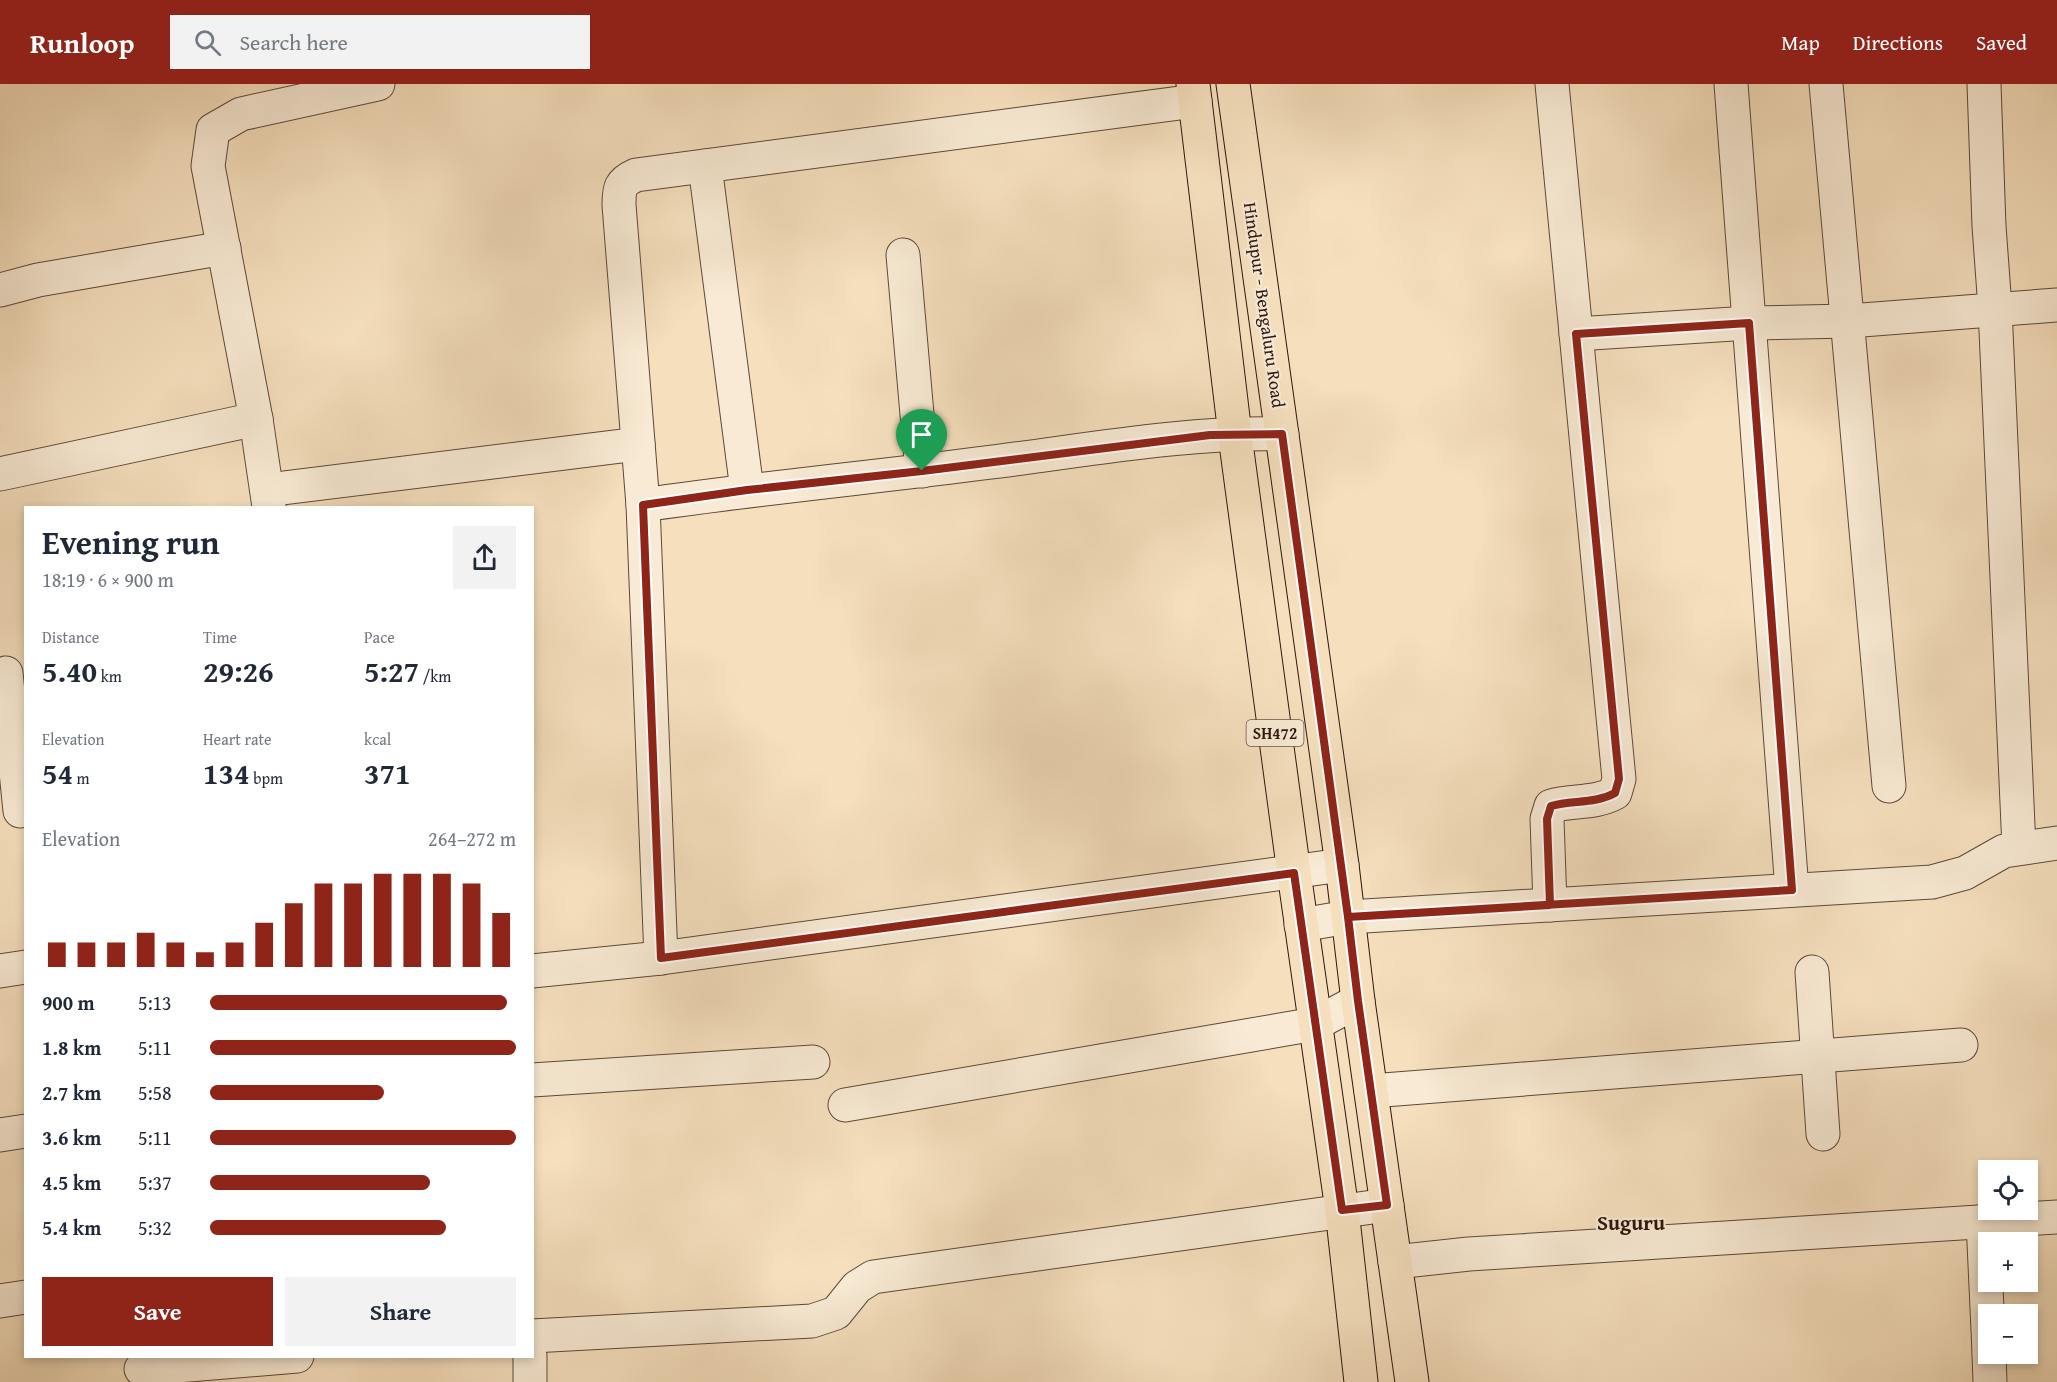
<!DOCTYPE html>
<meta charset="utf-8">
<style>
:root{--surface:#fff;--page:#f2f2f3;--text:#1f2937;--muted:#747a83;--accent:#8f2418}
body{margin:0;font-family:"Gentium Book Plus",serif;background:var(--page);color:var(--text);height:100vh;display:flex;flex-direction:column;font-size:22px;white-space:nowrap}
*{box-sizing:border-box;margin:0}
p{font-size:20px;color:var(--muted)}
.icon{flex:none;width:33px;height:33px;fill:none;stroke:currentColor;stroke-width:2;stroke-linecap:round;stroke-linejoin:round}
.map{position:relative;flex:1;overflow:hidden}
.sheet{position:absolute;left:24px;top:422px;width:510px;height:852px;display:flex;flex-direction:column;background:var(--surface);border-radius:0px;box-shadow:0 3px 9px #0003}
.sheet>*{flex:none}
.tools{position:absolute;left:1978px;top:1076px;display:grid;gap:12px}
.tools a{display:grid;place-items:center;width:60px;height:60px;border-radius:0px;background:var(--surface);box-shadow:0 3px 9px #0003;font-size:30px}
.pin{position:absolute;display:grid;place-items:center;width:51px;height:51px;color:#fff;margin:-62px -26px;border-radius:50% 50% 50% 0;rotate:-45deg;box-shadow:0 0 6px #0007}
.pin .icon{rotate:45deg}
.round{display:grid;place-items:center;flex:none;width:63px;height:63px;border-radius:0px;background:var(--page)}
.headline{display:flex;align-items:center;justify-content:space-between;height:102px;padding:0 18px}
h1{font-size:33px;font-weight:700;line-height:45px}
.figures{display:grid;grid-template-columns:repeat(3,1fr);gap:9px;height:102px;padding:6px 18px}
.figures div{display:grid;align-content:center}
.figures b{font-size:30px;font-weight:700}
.figures small{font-size:16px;font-weight:400}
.figures p{font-size:16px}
.chart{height:168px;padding:12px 18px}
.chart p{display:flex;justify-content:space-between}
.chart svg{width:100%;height:108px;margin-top:6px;stroke:var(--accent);stroke-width:6}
.primary-button{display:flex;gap:12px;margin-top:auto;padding:12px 18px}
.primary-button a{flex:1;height:69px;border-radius:0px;background:var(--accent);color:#fff;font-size:24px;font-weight:700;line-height:69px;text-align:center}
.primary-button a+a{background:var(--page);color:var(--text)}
ul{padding:0 18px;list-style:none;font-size:20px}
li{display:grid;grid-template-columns:96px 72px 1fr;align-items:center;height:45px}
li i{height:15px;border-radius:8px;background:var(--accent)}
header{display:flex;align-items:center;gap:36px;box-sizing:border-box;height:84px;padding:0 30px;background:var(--accent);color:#fff}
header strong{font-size:28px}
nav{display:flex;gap:33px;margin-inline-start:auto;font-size:21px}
.search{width:420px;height:54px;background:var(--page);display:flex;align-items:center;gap:15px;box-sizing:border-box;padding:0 21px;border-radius:0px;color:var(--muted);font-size:22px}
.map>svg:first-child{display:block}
</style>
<header>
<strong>Runloop</strong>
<div class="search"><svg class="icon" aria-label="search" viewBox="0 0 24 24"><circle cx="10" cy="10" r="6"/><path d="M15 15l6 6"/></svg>Search here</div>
<nav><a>Map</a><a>Directions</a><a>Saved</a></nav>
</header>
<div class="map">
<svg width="2057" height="1298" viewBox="0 0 2057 1298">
<rect width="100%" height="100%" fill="#f5dfbd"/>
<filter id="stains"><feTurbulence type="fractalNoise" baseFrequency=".00333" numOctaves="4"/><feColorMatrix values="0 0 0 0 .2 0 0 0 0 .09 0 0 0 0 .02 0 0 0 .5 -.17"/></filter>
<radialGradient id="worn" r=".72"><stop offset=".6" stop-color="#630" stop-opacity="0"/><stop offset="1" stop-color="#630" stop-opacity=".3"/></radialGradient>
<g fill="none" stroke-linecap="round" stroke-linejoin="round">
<!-- minor casing -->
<g stroke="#5e483a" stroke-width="35">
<g id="minor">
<path d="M1731,0L1792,806"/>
<path d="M1826,0L1889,702"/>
<path d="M1984,0L1989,142L1995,224L2019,764"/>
<path d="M705,82L747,406"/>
<path d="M903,171L922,387"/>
<path d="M0,206L38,196L224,164"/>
<path d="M1576,250L1749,239L1849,237L2057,221"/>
<path d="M0,390L256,335"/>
<path d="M267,406L638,360"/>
<path d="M643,421C759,404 876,393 992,378C1088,366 1185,348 1282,350"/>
<path d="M269,423L256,335L208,82L213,46L241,30L378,0"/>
<path d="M6,589L20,727"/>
<path d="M1550,821L1547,735L1551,722C1572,716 1595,720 1615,709L1619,695L1552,0"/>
<path d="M1301,841L1348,833L1932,798L1965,789L2004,767L2057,759"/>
<path d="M661,874L643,421L619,121C619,104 620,98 636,91L1195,17"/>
<path d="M0,887L26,883"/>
<path d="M532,887L661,874L1342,781"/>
<path d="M1812,888L1823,1050"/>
<path d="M532,996L813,978"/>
<path d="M1371,1007L1961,961"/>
<path d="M845,1021L1315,940L1358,917"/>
<path d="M0,1051L26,1047"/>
<path d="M1983,1137L1989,1268"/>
<path d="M1395,1178L1469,1170L2057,1133"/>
<path d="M0,1217L26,1213"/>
<path d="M532,1252L812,1237L836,1229L857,1203L873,1193L1387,1121"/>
<path d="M1989,1269L1990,1298"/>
<path d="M530,1272V1298"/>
<path d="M141,1285L297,1272"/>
</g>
</g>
<!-- major casing -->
<g stroke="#2c160e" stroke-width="35">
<g id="major">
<path d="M1193,0L1237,367L1294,789L1342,1126L1361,1298"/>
<path d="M1233,0L1342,781L1358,917L1412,1298"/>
</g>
</g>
<!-- minor -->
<use href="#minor" stroke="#f8ead4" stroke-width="33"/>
<!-- major -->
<use href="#major" stroke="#f5dfbd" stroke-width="33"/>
</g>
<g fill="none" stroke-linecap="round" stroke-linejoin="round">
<!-- route casing -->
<g stroke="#fff" stroke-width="12">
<path id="route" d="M922,387L747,406L643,421L661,874L1294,789L1342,1126L1387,1121L1358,917L1348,833L1550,821L1547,735L1551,722C1572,716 1595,720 1615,709L1619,695L1576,250L1749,239L1792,806L1348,833L1282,350L1210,351L922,387"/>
</g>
<!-- route -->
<use href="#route" stroke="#8f2418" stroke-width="8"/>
</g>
<g text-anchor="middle" stroke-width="4.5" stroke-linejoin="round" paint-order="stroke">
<!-- shield labels -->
<rect fill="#f8ead4" stroke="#695649" stroke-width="1.5" x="1246.5" y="636" width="57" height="26" rx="4.5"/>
<g font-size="16" font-weight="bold" fill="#2c160e">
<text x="1275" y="655">SH472</text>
</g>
<!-- street labels -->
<g font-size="18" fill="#2c160e" stroke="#f8ead4">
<text transform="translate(1264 221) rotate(82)" y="6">Hindupur - Bengaluru Road</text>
</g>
<!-- quarter labels -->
<g font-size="21" font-weight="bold" fill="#2c160e" stroke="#f8ead4">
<text x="1631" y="1146">Suguru</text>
</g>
</g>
<rect width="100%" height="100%" filter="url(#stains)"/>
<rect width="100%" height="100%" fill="url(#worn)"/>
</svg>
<div class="tools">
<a><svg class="icon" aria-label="locate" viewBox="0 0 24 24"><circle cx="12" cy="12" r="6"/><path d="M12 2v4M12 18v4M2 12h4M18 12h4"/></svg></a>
<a>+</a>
<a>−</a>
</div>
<div class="pin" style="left:922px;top:387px;background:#1e9e55"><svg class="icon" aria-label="arrive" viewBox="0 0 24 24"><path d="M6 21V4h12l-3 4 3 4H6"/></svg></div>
<section class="sheet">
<div class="headline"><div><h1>Evening run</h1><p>18:19 · 6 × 900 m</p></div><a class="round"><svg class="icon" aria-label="share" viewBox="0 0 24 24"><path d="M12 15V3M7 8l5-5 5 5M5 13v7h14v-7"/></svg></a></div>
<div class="figures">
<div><p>Distance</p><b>5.40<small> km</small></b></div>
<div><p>Time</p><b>29:26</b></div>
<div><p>Pace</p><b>5:27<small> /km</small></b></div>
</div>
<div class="figures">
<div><p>Elevation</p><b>54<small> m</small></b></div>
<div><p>Heart rate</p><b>134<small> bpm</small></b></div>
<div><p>kcal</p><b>371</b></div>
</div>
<div class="chart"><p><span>Elevation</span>264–272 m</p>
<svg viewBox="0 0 160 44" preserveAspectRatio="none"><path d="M5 44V34M15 44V34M25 44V34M35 44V30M45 44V34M55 44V38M65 44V34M75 44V26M85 44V18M95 44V10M105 44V10M115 44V6M125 44V6M135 44V6M145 44V10M155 44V22"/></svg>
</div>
<ul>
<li><b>900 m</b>5:13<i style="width:97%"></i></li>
<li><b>1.8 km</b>5:11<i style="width:100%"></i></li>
<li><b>2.7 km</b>5:58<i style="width:57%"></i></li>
<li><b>3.6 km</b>5:11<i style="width:100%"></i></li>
<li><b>4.5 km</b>5:37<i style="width:72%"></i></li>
<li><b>5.4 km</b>5:32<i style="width:77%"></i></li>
</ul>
<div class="primary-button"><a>Save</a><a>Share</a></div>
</section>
</div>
